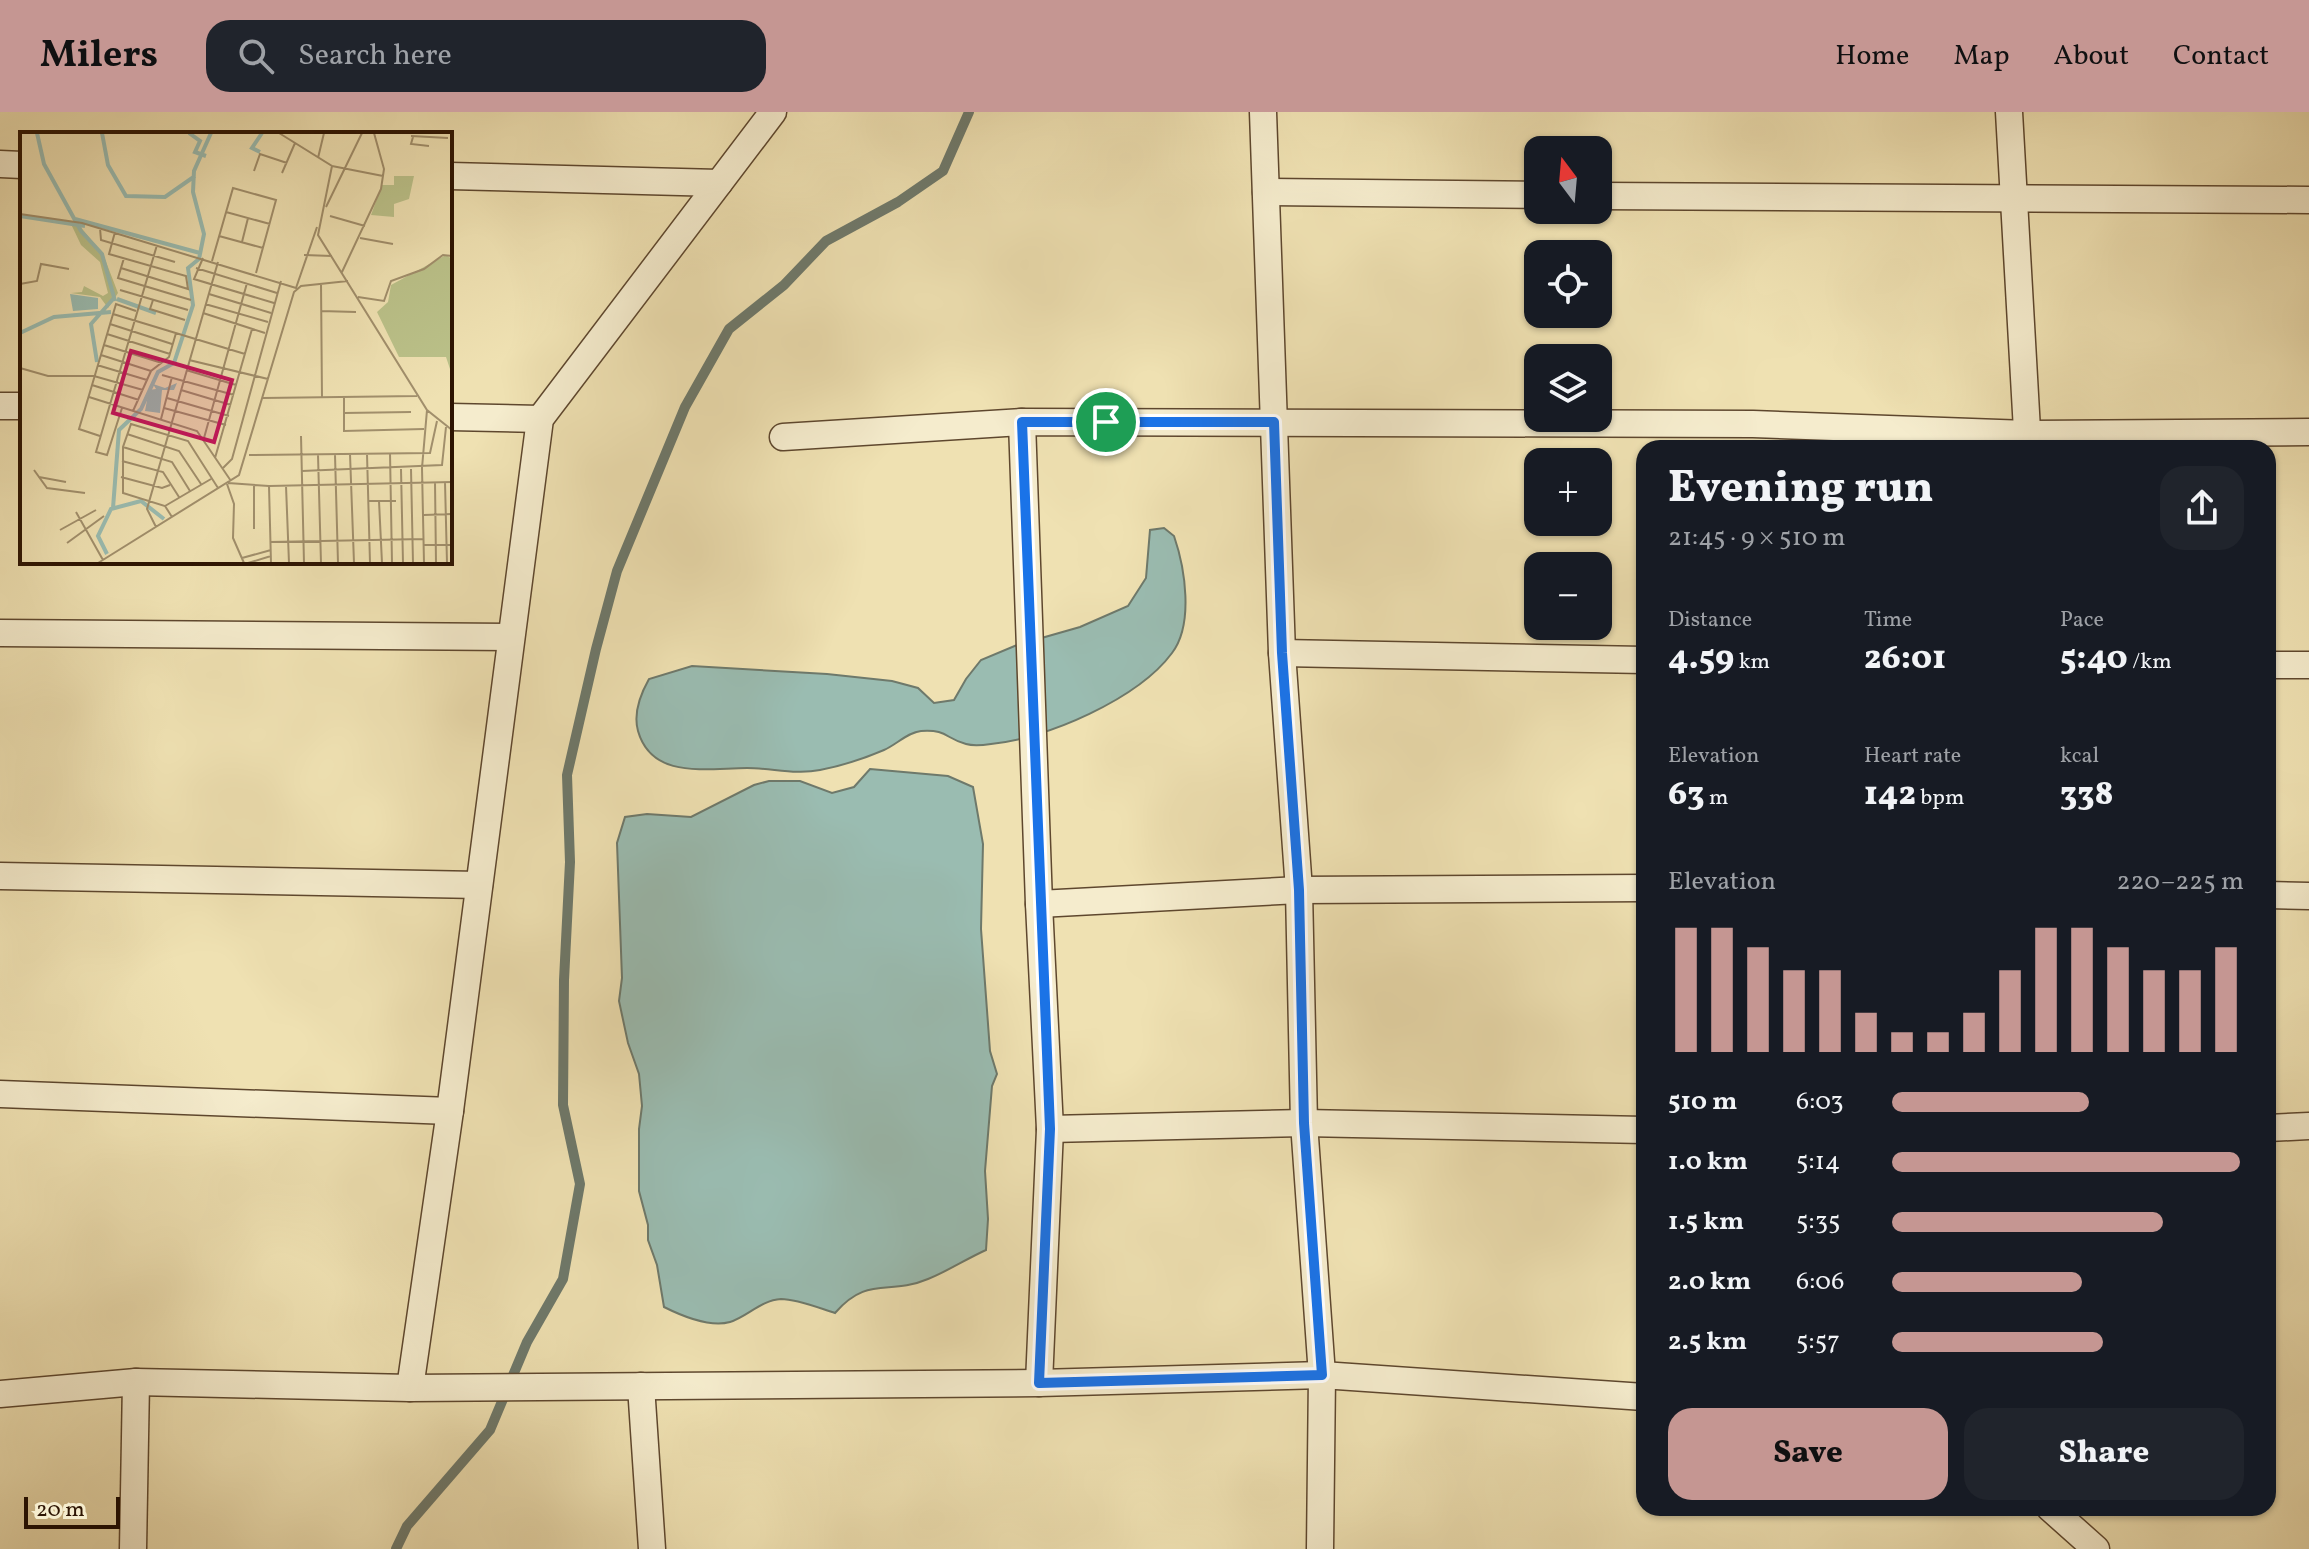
<!DOCTYPE html>
<meta charset="utf-8">
<style>
:root{--surface:#171b24;--page:#20242c;--text:#f1f3f6;--muted:#9ea1a6;--accent:#c59692}
body{margin:0;font-family:Vollkorn,serif;background:var(--page);color:var(--text);height:100vh;display:flex;flex-direction:column;font-size:30px;white-space:nowrap}
*{box-sizing:border-box;margin:0}
p{font-size:26px;color:var(--muted)}
.icon{flex:none;width:44px;height:44px;fill:none;stroke:currentColor;stroke-width:2;stroke-linecap:round;stroke-linejoin:round}
.map{position:relative;flex:1;overflow:hidden}
.details{position:absolute;left:1636px;top:328px;width:640px;height:1076px;display:flex;flex-direction:column;background:var(--surface);border-radius:24px;box-shadow:0 2px 6px #0004}
.details>*{flex:none}
.needle{width:52px;rotate:344deg}
.buttons{position:absolute;left:1524px;top:24px;display:grid;gap:16px}
.buttons a{display:grid;place-items:center;width:88px;height:88px;border-radius:16px;background:var(--surface);box-shadow:0 2px 6px #0004;font-size:40px}
.scale{position:absolute;left:24px;bottom:20px;width:96px;box-sizing:border-box;padding-left:8px;border:4px solid #2d1402;border-top:0;font-size:22px;line-height:28px;white-space:nowrap;color:#2d1402;-webkit-text-stroke:6px #f5eccd;paint-order:stroke}
.pin{position:absolute;display:grid;place-items:center;width:68px;height:68px;color:#fff;margin:-34px;border:4px solid #fff;border-radius:50%;box-shadow:0 2px 8px #0007}
.round{display:grid;place-items:center;flex:none;width:84px;height:84px;border-radius:24px;background:var(--page)}
.overview{display:flex;align-items:center;justify-content:space-between;height:136px;padding:0 32px}
h1{font-size:44px;font-weight:800;line-height:60px}
.figures{display:grid;grid-template-columns:repeat(3,1fr);gap:12px;height:136px;padding:8px 32px}
.figures div{display:grid;align-content:center}
.figures b{font-size:34px;font-weight:800}
.figures small{font-size:22px;font-weight:400}
.figures p{font-size:22px}
.chart{height:224px;padding:16px 32px}
.chart p{display:flex;justify-content:space-between}
.chart svg{width:100%;height:144px;margin-top:8px;stroke:var(--accent);stroke-width:6}
.action{display:flex;gap:16px;margin-top:auto;padding:16px 32px}
.action a{flex:1;height:92px;border-radius:24px;background:var(--accent);color:#111;font-size:32px;font-weight:800;line-height:92px;text-align:center}
.action a+a{background:var(--page);color:var(--text)}
ul{padding:0 32px;list-style:none;font-size:26px}
li{display:grid;grid-template-columns:128px 96px 1fr;align-items:center;height:60px}
li i{height:20px;border-radius:10px;background:var(--accent)}
header{display:flex;align-items:center;gap:48px;box-sizing:border-box;height:112px;padding:0 40px;background:var(--accent);color:#111}
header strong{font-size:38px}
nav{display:flex;gap:44px;margin-inline-start:auto;font-size:28px}
.search{width:560px;height:72px;background:var(--page);display:flex;align-items:center;gap:20px;box-sizing:border-box;padding:0 28px;border-radius:24px;color:var(--muted);font-size:30px}
.map>svg:first-child{display:block}
</style>
<header>
<strong>Milers</strong>
<div class="search"><svg class="icon" aria-label="search" viewBox="0 0 24 24"><circle cx="10" cy="10" r="6"/><path d="M15 15l6 6"/></svg>Search here</div>
<nav><a>Home</a><a>Map</a><a>About</a><a>Contact</a></nav>
</header>
<div class="map">
<svg width="2309" height="1437" viewBox="0 0 2309 1437">
<rect width="100%" height="100%" fill="#efe1b2"/>
<filter id="stains"><feTurbulence type="fractalNoise" baseFrequency=".0025" numOctaves="4"/><feColorMatrix values="0 0 0 0 .2 0 0 0 0 .09 0 0 0 0 .02 0 0 0 .5 -.17"/></filter>
<radialGradient id="worn" r=".72"><stop offset=".6" stop-color="#630" stop-opacity="0"/><stop offset="1" stop-color="#630" stop-opacity=".3"/></radialGradient>
<!-- water -->
<g fill="#9abcb1" stroke="#6e796b" stroke-width="2">
<path d="M1164,416L1174,424C1185,456 1194,512 1172,541C1138,587 1046,627 991,632C984,633 973,634 966,632C946,627 947,617 921,619C908,620 896,633 884,638C863,647 841,654 820,658C796,663 772,656 747,656C707,656 652,668 638,619C633,601 640,583 649,567L692,554L827,562L892,569L918,576L934,591L954,588L966,567L981,548L1017,533L1080,515L1128,494L1146,466L1150,418Z"/>
<path d="M870,657L948,664L973,675L983,732L981,817L990,939L997,962L992,974L985,1059L988,1107L986,1138C966,1147 948,1159 928,1167C888,1184 868,1163 835,1201C819,1196 797,1187 781,1187C761,1188 747,1205 730,1210C709,1216 682,1204 664,1195L657,1153L648,1128V1113L639,1079V1017L642,994L639,962L628,931L619,889L622,866L617,731L625,705L647,702L691,705L754,673L769,669H800L832,681L854,675Z"/>
</g>
<g fill="none" stroke-linecap="round" stroke-linejoin="round">
<!-- stream -->
<path stroke="#6e796b" stroke-width="10" d="M396,1437L407,1414L490,1318L527,1230L563,1167L580,1072L563,993L564,868L570,750L567,663L596,537L617,459L685,295L729,217L784,173L826,129L898,90L943,59L969,0"/>
<!-- street casing -->
<g stroke="#5e472e" stroke-width="29">
<g id="street">
<path d="M1263,0L1282,541L1299,778L1304,1011L1322,1263L1320,1437"/>
<path d="M2009,0L2028,336"/>
<path d="M0,52L22,53"/>
<path d="M450,64L719,71"/>
<path d="M1266,80L1538,83"/>
<path d="M1598,84L2309,88"/>
<path d="M0,294H22"/>
<path d="M450,305L540,307"/>
<path d="M1022,310L1039,792L1050,1017L1039,1271"/>
<path d="M783,325L1022,310L1753,312L2027,322L2309,320"/>
<path d="M0,521L511,525"/>
<path d="M1282,541L1644,548"/>
<path d="M2268,553H2309"/>
<path d="M0,764L479,773"/>
<path d="M2268,783L2309,784"/>
<path d="M1039,792L1299,778L1644,776"/>
<path d="M0,982L450,999"/>
<path d="M2268,1016L2309,1014"/>
<path d="M1050,1017L1304,1011L1644,1018"/>
<path d="M641,1274L652,1437"/>
<path d="M410,1276L450,999L540,307L773,0"/>
<path d="M0,1282L136,1270L410,1276L1039,1271L1322,1263L1644,1285"/>
<path d="M2050,1396L2096,1437"/>
<path d="M133,1437L136,1270"/>
</g>
</g>
<!-- street -->
<use href="#street" stroke="#f5eccd" stroke-width="26"/>
</g>
<g fill="none" stroke-linecap="round" stroke-linejoin="round">
<!-- route casing -->
<g stroke="#fff" stroke-width="16">
<path id="route" d="M1022,310H1274L1282,541L1299,778L1304,1011L1322,1263L1039,1271L1050,1017Z"/>
</g>
<!-- route -->
<use href="#route" stroke="#1a73e8" stroke-width="10"/>
</g>
<!-- overview -->
<g transform="translate(20 20)">
<rect width="432" height="432" fill="#efe1b2"/>
<path d="M374,44H394L389,67L374,72V85L351,83L362,53H374ZM51,92H58L83,122L98,161L88,176L80,165L51,161L62,160L64,154L83,164L88,161L80,130L61,113ZM426,123L432,127V243L426,225H379L357,180L368,170L371,153Z" fill="#bbc28a"/>
<path d="M50,162L78,166V177L53,179ZM157,251L154,258H142L140,281L125,279L129,258L136,257L133,252L145,256Z" fill="#9abcb1"/>
<path fill="none" stroke="#9abcb1" stroke-width="4" d="M17,1L24,32L61,99L82,122L95,169M82,1L88,33L106,64L145,65L175,44M169,1L180,9L175,20L186,24M240,20L232,16L242,1M0,84L65,94M55,87L180,121M97,167L136,181M0,201L34,185L91,180M77,230L71,192L94,166M93,376L99,298L121,277L138,240L154,231L173,173L168,136L179,127L184,102L173,60L174,39L191,1M87,422L78,404L91,377L121,369L144,387"/>
<path fill="none" stroke="#a18f6c" stroke-width="2" d="M259,1L312,34L298,103L407,278L432,298M391,4L428,6M393,5L391,12L409,14M298,26L304,1M312,34L363,44M234,39L240,22L267,31M262,41L275,11M306,75L342,1M206,80L250,92M0,82L62,91L276,156L297,95M310,84L345,94M80,96L81,108L155,130M95,100L89,122L166,144L168,157L101,136M199,104L243,116M340,106L373,112M222,110L228,86M284,123L312,124M104,126L98,146L171,168M183,126L174,147L254,171M192,129L213,56L256,68L236,141M176,136L257,161M322,140L361,57L364,37L354,1M301,151L302,267M0,152L17,149L21,132L49,137M100,158L168,178M189,162L251,181M338,165L364,169L371,149L404,137L423,123L432,124M133,168L130,177L165,188M185,172L248,190M301,179L336,180M183,181L245,201M93,182L225,222M90,192L152,212M87,202L150,222M84,213L142,231M81,223L131,239M169,228L248,247M77,233L127,248M0,236L28,244H74L123,258M166,238L216,253M142,243L214,263M72,253L119,268M161,258L211,273M69,265L177,299L211,349M147,266L209,284M243,266L397,264M324,266V299L404,297M102,276L87,323L76,320L137,113M144,276L206,293M113,279L131,239L149,225L156,201M324,281L391,280M141,287L152,245M107,302L159,319L181,352M80,304L59,297L96,172L116,179M281,304L284,431M184,306L227,151M103,315L152,330L170,359M370,321L372,431M330,322L334,431M347,322L350,431M229,323L410,321L417,289M298,323L301,431M315,323L318,431M195,326L232,197M102,329L143,340L159,365M202,337L212,327L261,149M381,337L383,431M391,337L393,431M14,338L27,356L65,361M282,339L422,333L426,295M19,345L46,350M101,345L142,356L150,353M415,350L416,431M425,350L427,431M208,351L249,354L432,350M207,352L214,372L213,406L224,431M234,354V397M249,354L251,431M266,354L269,431M349,369H376M359,369L362,431M145,374L191,347M56,380L83,428M404,383L432,382M152,385L145,374L103,361V315L111,292L168,309L198,356M136,395L127,377L198,130M40,398L76,378M250,410L403,407M47,411L84,384M404,413H432M222,426L251,418M78,431L219,343L274,160L281,154L328,149M228,431L251,424M404,431L402,336L407,278"/>
<path fill="#c2185b" fill-opacity="0.15" stroke="#c2185b" stroke-width="4" d="M111,219L212,248L194,310L93,281Z"/>
<rect width="432" height="432" fill="none" stroke="#2d1402" stroke-width="4"/>
</g>
<rect width="100%" height="100%" filter="url(#stains)"/>
<rect width="100%" height="100%" fill="url(#worn)"/>
</svg>
<div class="buttons">
<a><svg class="needle" viewBox="-14 -14 28 28"><path d="M0-13l5 13h-10z" fill="#e53935"/><path d="M0 13l5-13h-10z" fill="#9ea1a6"/></svg></a>
<a><svg class="icon" aria-label="locate" viewBox="0 0 24 24"><circle cx="12" cy="12" r="6"/><path d="M12 2v4M12 18v4M2 12h4M18 12h4"/></svg></a>
<a><svg class="icon" aria-label="layers" viewBox="0 0 24 24"><path d="M12 4l9 5-9 5-9-5zM3 14l9 5 9-5"/></svg></a>
<a>+</a>
<a>−</a>
</div>
<div class="scale">20 m</div>
<div class="pin" style="left:1106px;top:310px;background:#1e9e55"><svg class="icon" aria-label="arrive" viewBox="0 0 24 24"><path d="M6 21V4h12l-3 4 3 4H6"/></svg></div>
<section class="details">
<div class="overview"><div><h1>Evening run</h1><p>21:45 · 9 × 510 m</p></div><a class="round"><svg class="icon" aria-label="share" viewBox="0 0 24 24"><path d="M12 15V3M7 8l5-5 5 5M5 13v7h14v-7"/></svg></a></div>
<div class="figures">
<div><p>Distance</p><b>4.59<small> km</small></b></div>
<div><p>Time</p><b>26:01</b></div>
<div><p>Pace</p><b>5:40<small> /km</small></b></div>
</div>
<div class="figures">
<div><p>Elevation</p><b>63<small> m</small></b></div>
<div><p>Heart rate</p><b>142<small> bpm</small></b></div>
<div><p>kcal</p><b>338</b></div>
</div>
<div class="chart"><p><span>Elevation</span>220–225 m</p>
<svg viewBox="0 0 160 44" preserveAspectRatio="none"><path d="M5 44V6M15 44V6M25 44V12M35 44V19M45 44V19M55 44V32M65 44V38M75 44V38M85 44V32M95 44V19M105 44V6M115 44V6M125 44V12M135 44V19M145 44V19M155 44V12"/></svg>
</div>
<ul>
<li><b>510 m</b>6:03<i style="width:56%"></i></li>
<li><b>1.0 km</b>5:14<i style="width:99%"></i></li>
<li><b>1.5 km</b>5:35<i style="width:77%"></i></li>
<li><b>2.0 km</b>6:06<i style="width:54%"></i></li>
<li><b>2.5 km</b>5:57<i style="width:60%"></i></li>
</ul>
<div class="action"><a>Save</a><a>Share</a></div>
</section>
</div>
